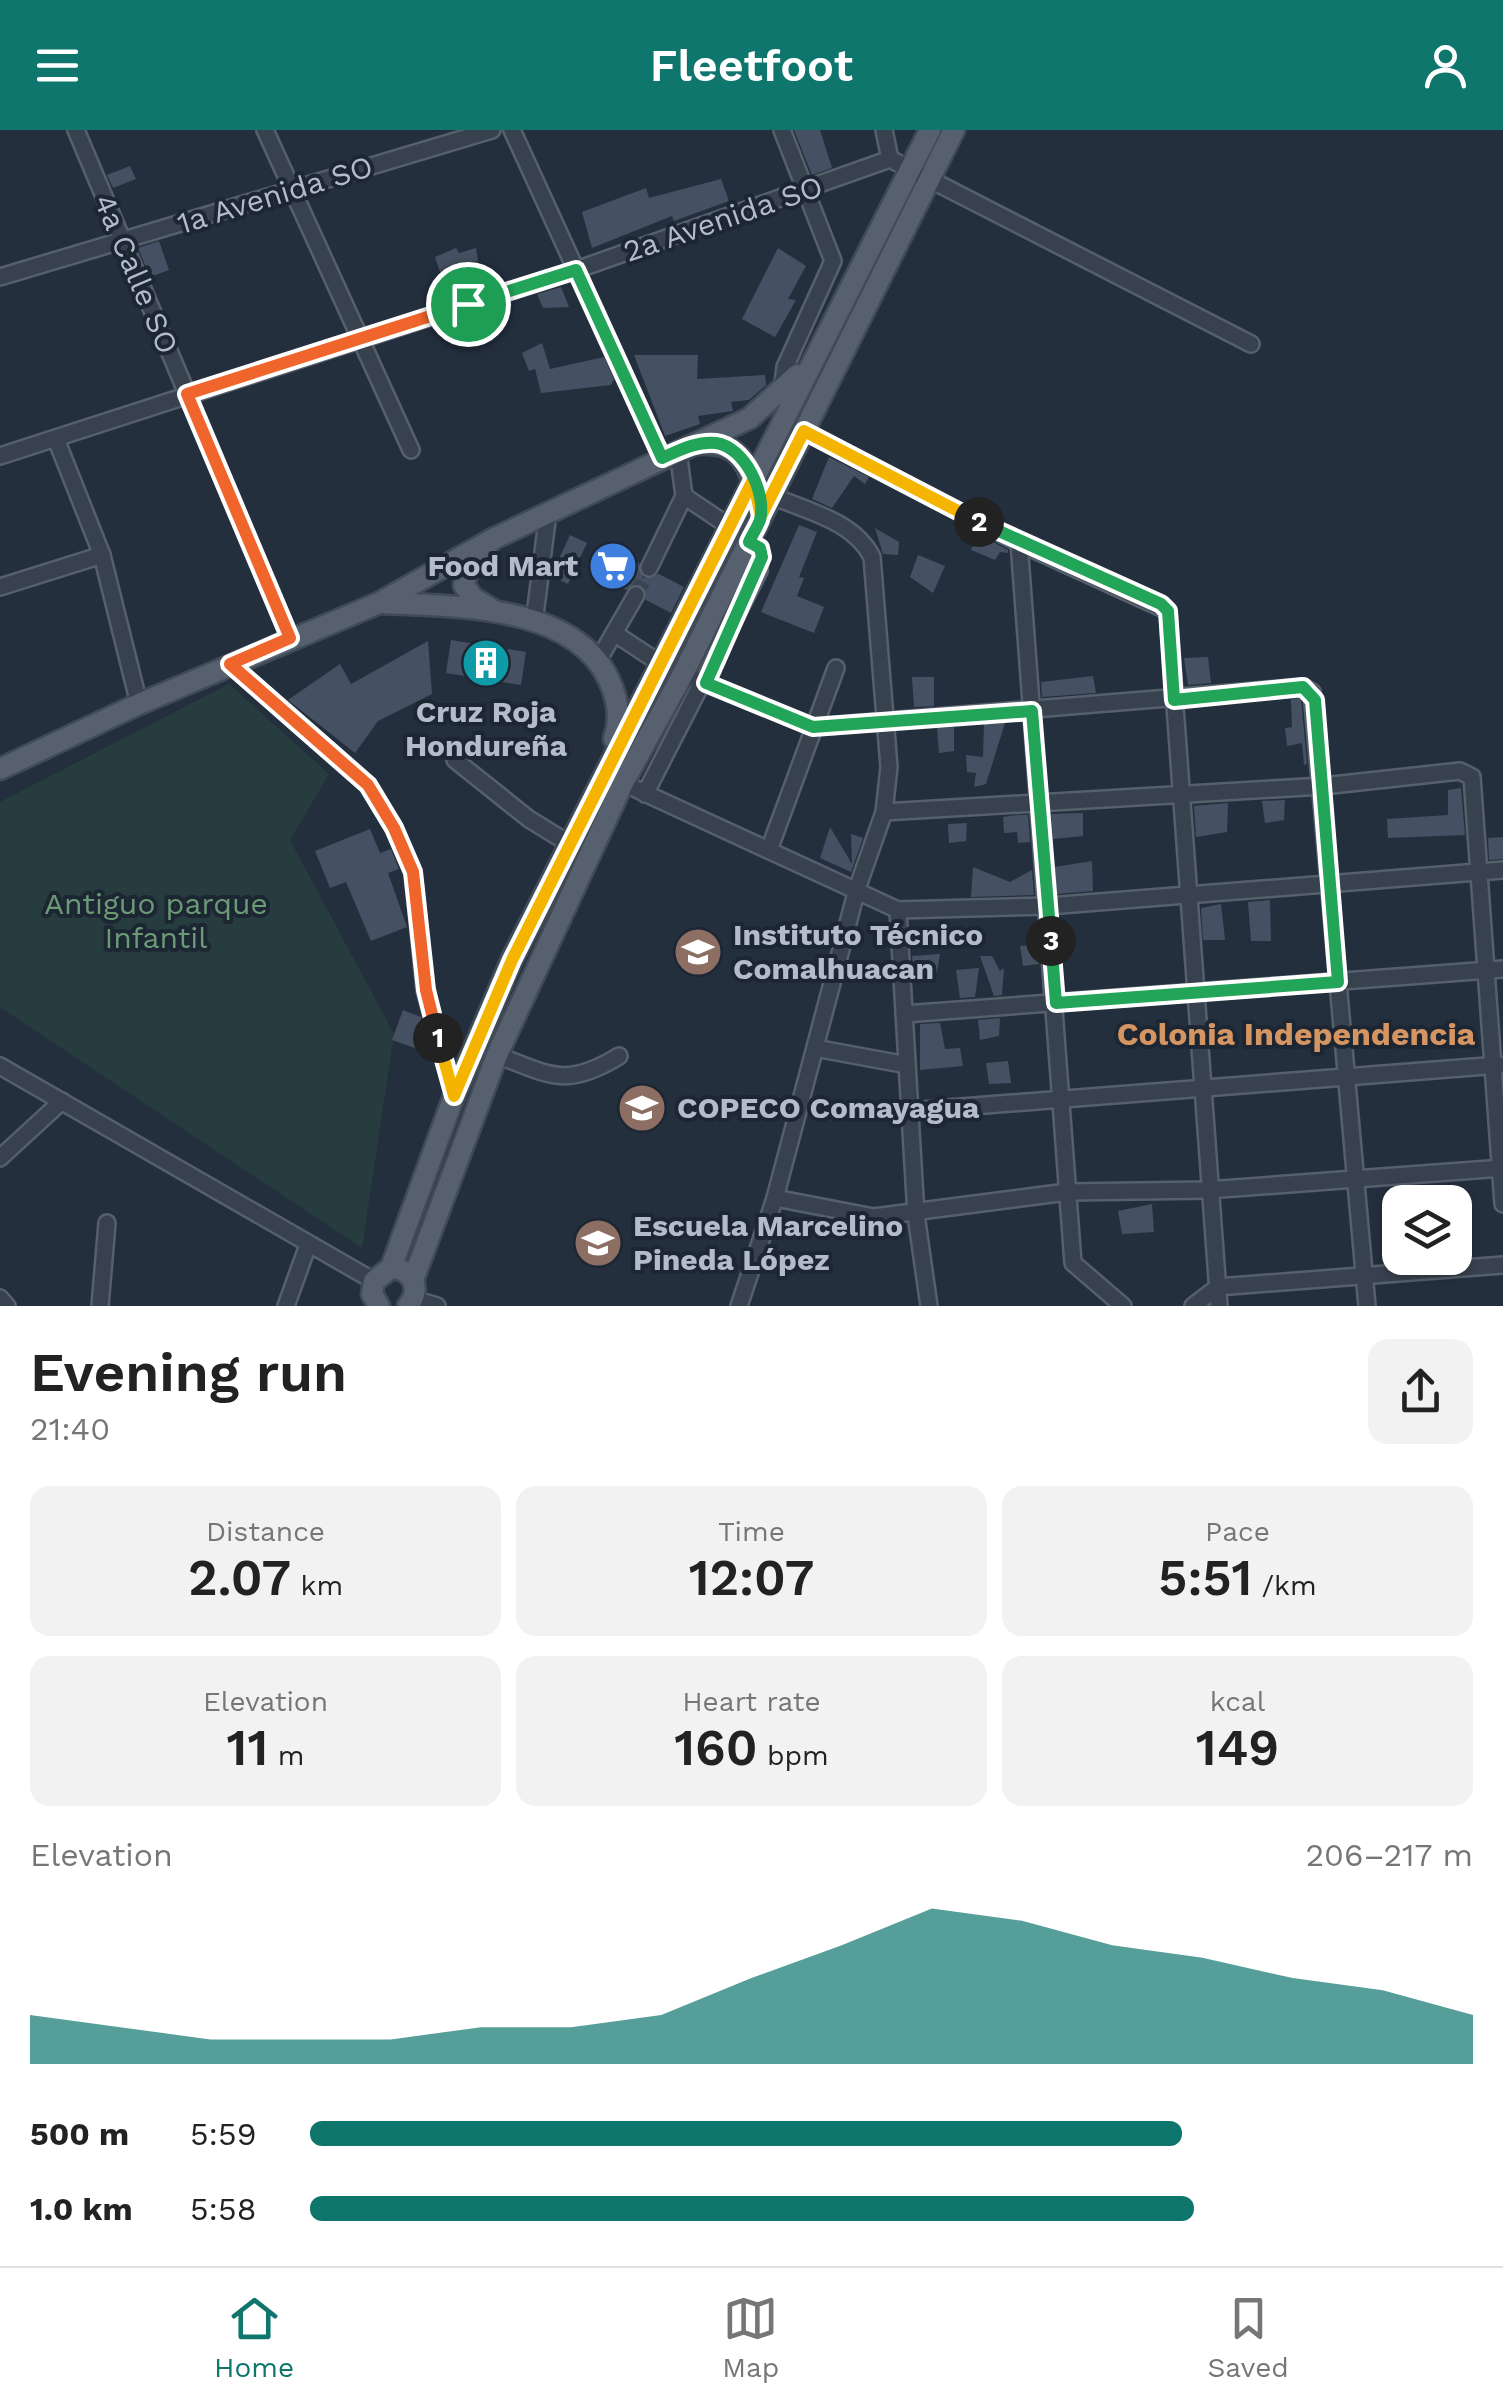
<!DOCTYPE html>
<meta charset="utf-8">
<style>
:root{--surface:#fff;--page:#f2f2f2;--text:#222;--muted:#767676;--line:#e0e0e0;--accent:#0f766e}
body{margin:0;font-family:"Work Sans",sans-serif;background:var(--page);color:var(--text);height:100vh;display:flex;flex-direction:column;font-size:38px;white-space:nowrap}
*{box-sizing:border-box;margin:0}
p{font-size:32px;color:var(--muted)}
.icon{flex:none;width:55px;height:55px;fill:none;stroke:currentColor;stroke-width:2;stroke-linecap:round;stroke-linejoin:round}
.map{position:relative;height:1176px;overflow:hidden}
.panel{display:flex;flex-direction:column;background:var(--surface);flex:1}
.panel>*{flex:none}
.buttons{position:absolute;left:1382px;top:1055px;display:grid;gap:20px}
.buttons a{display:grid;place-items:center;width:90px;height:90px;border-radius:20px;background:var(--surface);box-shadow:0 2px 8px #0004;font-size:50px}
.pin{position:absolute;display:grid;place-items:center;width:85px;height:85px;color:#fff;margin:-42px;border:5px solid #fff;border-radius:50%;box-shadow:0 2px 10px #0007}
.km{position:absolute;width:50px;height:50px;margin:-25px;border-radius:50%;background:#222;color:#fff;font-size:28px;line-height:50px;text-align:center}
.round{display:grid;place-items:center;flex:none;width:105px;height:105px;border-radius:20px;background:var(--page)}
.overview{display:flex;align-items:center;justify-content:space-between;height:170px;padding:0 30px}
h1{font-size:55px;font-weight:600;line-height:75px}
.figures{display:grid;grid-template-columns:repeat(3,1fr);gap:15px;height:170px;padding:10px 30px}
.figures div{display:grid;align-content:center;border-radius:20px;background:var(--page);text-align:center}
.figures b{font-size:50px;font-weight:600}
.figures small{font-size:28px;font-weight:400}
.figures p{font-size:28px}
.chart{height:280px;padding:20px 30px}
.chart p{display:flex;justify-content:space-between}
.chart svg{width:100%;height:180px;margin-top:10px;fill:var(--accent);opacity:.7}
ul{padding:0 30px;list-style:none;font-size:32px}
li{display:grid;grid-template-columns:160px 120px 1fr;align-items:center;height:75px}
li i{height:25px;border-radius:12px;background:var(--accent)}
header{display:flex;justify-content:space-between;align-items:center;height:130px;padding:0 30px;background:var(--accent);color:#fff;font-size:45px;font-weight:600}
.dock{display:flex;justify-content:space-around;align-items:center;height:140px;border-top:2px solid var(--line);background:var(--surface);font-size:28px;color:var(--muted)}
.dock a{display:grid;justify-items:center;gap:5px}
.dock .on{color:var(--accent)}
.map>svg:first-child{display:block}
</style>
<header><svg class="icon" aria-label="menu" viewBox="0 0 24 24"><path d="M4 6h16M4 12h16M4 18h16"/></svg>Fleetfoot<svg class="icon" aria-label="person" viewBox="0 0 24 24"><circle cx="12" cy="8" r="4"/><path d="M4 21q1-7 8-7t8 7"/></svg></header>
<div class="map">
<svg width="1503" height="1176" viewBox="0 0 1503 1176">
<rect width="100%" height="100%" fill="#242f3e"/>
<!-- green -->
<path fill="#263c3f" d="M229,554L329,644L290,710L394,904L362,1118L0,877V672Z"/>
<!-- building -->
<g fill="#455162">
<path d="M794,0H820L832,38L812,45Z"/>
<path d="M130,36L136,49L113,58L107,45Z"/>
<path d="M721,49L729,71L674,91L672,86L592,118L582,82L646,58L649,68Z"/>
<path d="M159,111L169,140L150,147L138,118Z"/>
<path d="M456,118L459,123L476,118L478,131L465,133L473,156L461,161L451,146L442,148L435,127Z"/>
<path d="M778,118L806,136L788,169L796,170L775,207L742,189Z"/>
<path d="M561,157L569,177L543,178L537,164Z"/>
<path d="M542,213L550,239L604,227L614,249L611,255L541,263L535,239L529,241L522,223Z"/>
<path d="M634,225H698L697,249L765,245L766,255L749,270L731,272L733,281L698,286L700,294L665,306Z"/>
<path d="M829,327L869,347L865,354L854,346L832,378L812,369Z"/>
<path d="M799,395L817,402L799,447L804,448L797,466L824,477L814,503L761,482Z"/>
<path d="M875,398L899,412L898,425L883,424Z"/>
<path d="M978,404L1008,420V423L1000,422L995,430L971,420Z"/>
<path d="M570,405L587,413L568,454L551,446Z"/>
<path d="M610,418L639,433L643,448L659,444L684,457L671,483L646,470L641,455L626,460L596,444Z"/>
<path d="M918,425L945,436L933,463L910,447Z"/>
<path d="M451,510L526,522L521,555L446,543Z"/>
<path d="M428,511L432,564L378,591L355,623L288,570L340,534L351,554Z"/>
<path d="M1208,527L1211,553L1188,555L1184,528Z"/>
<path d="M1093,546L1096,563L1042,567L1041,552Z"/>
<path d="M912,547H934V576L914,577Z"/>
<path d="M1301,568L1307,634L1304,635L1302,613L1287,616L1285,598L1292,597L1291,569Z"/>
<path d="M1005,593L986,654L974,657L976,643L967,642L966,625L983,627L984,594Z"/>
<path d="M954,597V621L939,623L937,598Z"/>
<path d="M1461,658L1465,705L1388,708L1387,689L1448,685V660Z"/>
<path d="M1285,670L1284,690L1265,693L1262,671Z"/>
<path d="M1228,673L1227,702L1196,707L1194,676Z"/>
<path d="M1083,683V706L1053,709L1051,684Z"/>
<path d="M1017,685H1028L1030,712L1018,713L1017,702L1004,703L1003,687Z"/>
<path d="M967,693L966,711L949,713L948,694Z"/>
<path d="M830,697L852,734L851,704L863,708L851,742L820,728Z"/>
<path d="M370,699L380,723L391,719L399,739L388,743L407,797L371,811L346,752L330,758L315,721Z"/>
<path d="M1503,707V729L1489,730L1488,708Z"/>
<path d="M1092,731L1093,761L1057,764L1055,737Z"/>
<path d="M973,737L1010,752L1032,740L1034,765L971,767Z"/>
<path d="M1270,770L1271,811H1251L1248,772Z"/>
<path d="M1221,774L1225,810H1203L1201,778Z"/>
<path d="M1038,814L1039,834L1023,836L1020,816Z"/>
<path d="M940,824L937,842L914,844L912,826Z"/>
<path d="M980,826H992L1000,841L1004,838L1002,865L994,866Z"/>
<path d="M979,838L975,867L960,868L956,840Z"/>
<path d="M403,880L421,887L423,896L415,918L392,910Z"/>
<path d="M1000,888L999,906L980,910L978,890Z"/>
<path d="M940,893L945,919L960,918L963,936L920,940V894Z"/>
<path d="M1008,931L1011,953L989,954L986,933Z"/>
<path d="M1152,1074L1154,1102L1122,1104L1118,1081Z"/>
</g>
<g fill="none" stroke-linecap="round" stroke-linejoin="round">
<!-- minor-tunnel -->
<path stroke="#3a4453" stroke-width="15" stroke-dasharray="15 8" stroke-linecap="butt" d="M636,465L649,438"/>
<!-- minor casing -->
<g stroke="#565f6c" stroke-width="20">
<g id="minor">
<path d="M76,0L290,508"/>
<path d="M265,0L411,320"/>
<path d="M512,0L662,328"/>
<path d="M782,0L833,131L785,237L782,260"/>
<path d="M884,0L890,29"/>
<path d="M0,147L492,0"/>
<path d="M804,301L1019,413L1168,481L1219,1176"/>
<path d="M56,309L102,425L139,574"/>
<path d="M0,326L576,140L890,29L1251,214"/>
<path d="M684,366L730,397"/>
<path d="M1019,413L1073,1133L1123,1176"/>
<path d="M649,438L684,366L678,321"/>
<path d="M0,457L102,425"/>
<path d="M534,493L548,383"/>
<path d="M614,503L661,534"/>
<path d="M599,529L636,465"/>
<path d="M230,534L368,655L394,698L413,742L425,860L454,966"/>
<path d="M683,544L813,597L1303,557L1312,562L1367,1176"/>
<path d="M455,630L529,689L568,713"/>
<path d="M623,653L898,780L1048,776L1503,740"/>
<path d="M645,664L759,441L760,418L749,412"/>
<path d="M884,682L1323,656L1460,641L1472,647L1503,1074"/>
<path d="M769,720L836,538"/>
<path d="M898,780L916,1085L929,1176"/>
<path d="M904,884L1503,839"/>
<path d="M815,918L907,935"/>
<path d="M497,925C551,946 567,958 619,926"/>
<path d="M0,936L374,1151"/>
<path d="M910,981L1499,935"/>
<path d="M0,1028L62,971"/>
<path d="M775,1068L874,1087L1067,1062L1208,1060L1503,1038"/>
<path d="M0,1168L7,1176"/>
<path d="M414,1169L437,1176"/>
<path d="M100,1176L107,1093"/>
<path d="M286,1176L308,1115"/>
<path d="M739,1176L775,1068L857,759L884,682L889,637L872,427C854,391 807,381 772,366"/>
<path d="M1193,1176L1218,1157L1503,1135"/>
</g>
</g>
<!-- major casing -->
<g stroke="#414a57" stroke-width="25">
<g id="major">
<path d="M699,314C732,312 746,326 754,357"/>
<path d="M487,417L468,440L464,455L473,468L490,478"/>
<path d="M381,473C453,476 574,474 609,550C618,569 621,589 614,609"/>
<path d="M0,639L139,574L379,473L495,408L750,288L797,245"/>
<path d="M391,1138L454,966L512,829L930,0"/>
<path d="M413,1150L497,925L623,653L683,544L954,0"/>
<path d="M379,1176L372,1164L374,1151L391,1138C413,1139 422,1159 408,1176"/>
</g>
</g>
<!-- minor -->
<use href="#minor" stroke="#38414e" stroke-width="15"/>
<!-- major -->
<use href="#major" stroke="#56606e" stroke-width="20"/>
</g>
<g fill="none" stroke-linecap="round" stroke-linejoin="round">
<!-- split-1 casing -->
<g stroke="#fff" stroke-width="20">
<path id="split-1" d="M438,908L426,860L413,742L394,698L368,655L230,534L290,508L187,264L468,174"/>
</g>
<!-- split-2 casing -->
<g stroke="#fff" stroke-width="20">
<path id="split-2" d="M438,908L454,966L512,830L753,350L761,386L804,301L979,392"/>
</g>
<!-- split-3 casing -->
<g stroke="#fff" stroke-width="20">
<path id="split-3" d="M979,392L1161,474L1168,481L1174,570L1303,557L1315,570L1338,852L1056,873L1051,811"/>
</g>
<!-- split-4 casing -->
<g stroke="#fff" stroke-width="20">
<path id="split-4" d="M468,174L576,140L662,328C680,320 697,311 716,313C745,317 767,364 760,390C757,398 752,405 749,412L760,418L762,427L706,553L813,597L1032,581L1051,811"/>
</g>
<!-- split-1 -->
<use href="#split-1" stroke="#f0652b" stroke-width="12"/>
<!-- split-2 -->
<use href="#split-2" stroke="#f5b400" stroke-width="12"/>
<!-- split-3 -->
<use href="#split-3" stroke="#22a559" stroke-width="12"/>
<!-- split-4 -->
<use href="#split-4" stroke="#22a559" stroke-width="12"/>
</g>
<!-- icons -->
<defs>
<g id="supermarket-disc" transform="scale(2.5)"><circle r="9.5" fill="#3f7fe0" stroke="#1d2633"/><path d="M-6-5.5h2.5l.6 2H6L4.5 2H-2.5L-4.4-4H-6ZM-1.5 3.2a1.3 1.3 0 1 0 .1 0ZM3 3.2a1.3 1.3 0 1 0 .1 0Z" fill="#fff"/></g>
<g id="building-disc" transform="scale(2.5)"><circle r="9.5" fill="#0f9aa8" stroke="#1d2633"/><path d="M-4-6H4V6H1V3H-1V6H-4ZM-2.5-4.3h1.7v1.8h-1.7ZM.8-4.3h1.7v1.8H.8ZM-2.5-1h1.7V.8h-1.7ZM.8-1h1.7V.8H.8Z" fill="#fff"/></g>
<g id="school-disc" transform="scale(2.5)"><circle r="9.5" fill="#8d6e63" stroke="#1d2633"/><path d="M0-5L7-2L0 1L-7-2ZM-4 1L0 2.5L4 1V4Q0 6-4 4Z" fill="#fff"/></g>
</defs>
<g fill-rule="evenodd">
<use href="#supermarket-disc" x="613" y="436"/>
<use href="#building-disc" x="486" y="533"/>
<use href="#school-disc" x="698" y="822"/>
<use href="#school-disc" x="642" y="978"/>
<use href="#school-disc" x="598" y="1113"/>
</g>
<g text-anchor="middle" stroke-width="8" stroke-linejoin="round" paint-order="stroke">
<!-- street labels -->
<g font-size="30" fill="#b4bcc9" stroke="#1d2633">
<text transform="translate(275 65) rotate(-17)" y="10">1a Avenida SO</text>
<text transform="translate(723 89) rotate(-19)" y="10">2a Avenida SO</text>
<text transform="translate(136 144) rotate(67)" y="10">4a Calle SO</text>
</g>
<!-- poi labels -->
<g font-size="30" font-weight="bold" fill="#b4bcc9" stroke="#1d2633" text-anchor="start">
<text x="578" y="446" text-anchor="end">Food Mart</text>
<text x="486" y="592" text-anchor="middle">Cruz Roja<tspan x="486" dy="34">Hondureña</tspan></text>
<text x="733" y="815">Instituto Técnico<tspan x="733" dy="34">Comalhuacan</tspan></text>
<text x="677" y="988">COPECO Comayagua</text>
<text x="633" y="1106">Escuela Marcelino<tspan x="633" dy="34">Pineda López</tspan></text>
</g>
<!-- park labels -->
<g font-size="30" fill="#6b9a76" stroke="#1d2633">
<text x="156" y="784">Antiguo parque<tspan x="156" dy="34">Infantil</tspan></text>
</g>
<!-- neighbourhood labels -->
<g font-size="32" font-weight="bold" fill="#d59563" stroke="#1d2633">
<text x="1296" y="915">Colonia Independencia</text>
</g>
</g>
</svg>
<div class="buttons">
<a><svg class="icon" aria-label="layers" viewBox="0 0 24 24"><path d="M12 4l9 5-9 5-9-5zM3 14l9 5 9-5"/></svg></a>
</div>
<div class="pin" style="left:468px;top:174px;background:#1e9e55"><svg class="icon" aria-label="arrive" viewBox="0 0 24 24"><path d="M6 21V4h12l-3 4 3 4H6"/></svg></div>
<b class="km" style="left:438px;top:908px">1</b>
<b class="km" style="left:979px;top:392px">2</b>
<b class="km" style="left:1051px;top:811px">3</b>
</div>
<section class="panel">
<div class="overview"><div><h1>Evening run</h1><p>21:40</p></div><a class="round"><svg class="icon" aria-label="share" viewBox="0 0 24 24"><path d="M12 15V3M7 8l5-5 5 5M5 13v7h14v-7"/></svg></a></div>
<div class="figures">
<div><p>Distance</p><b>2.07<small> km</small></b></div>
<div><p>Time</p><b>12:07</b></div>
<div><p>Pace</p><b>5:51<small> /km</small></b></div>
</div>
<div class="figures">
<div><p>Elevation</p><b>11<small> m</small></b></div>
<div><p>Heart rate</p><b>160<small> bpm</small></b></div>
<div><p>kcal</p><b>149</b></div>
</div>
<div class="chart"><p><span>Elevation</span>206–217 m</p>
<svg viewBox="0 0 160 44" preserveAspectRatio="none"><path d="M0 44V32L10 35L20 38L30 38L40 38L50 35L60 35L70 32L80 23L90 15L100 6L110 9L120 15L130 18L140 23L150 26L160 32V44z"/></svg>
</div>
<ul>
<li><b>500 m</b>5:59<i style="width:75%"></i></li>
<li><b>1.0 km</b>5:58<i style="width:76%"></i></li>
</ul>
</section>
<nav class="dock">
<a class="on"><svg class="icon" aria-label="home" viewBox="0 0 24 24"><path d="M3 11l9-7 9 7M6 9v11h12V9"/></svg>Home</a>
<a><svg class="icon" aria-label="map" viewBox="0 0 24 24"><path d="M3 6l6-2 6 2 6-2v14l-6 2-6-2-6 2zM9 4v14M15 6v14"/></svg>Map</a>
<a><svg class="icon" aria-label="saved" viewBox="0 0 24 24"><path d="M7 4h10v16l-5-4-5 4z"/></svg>Saved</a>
</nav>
